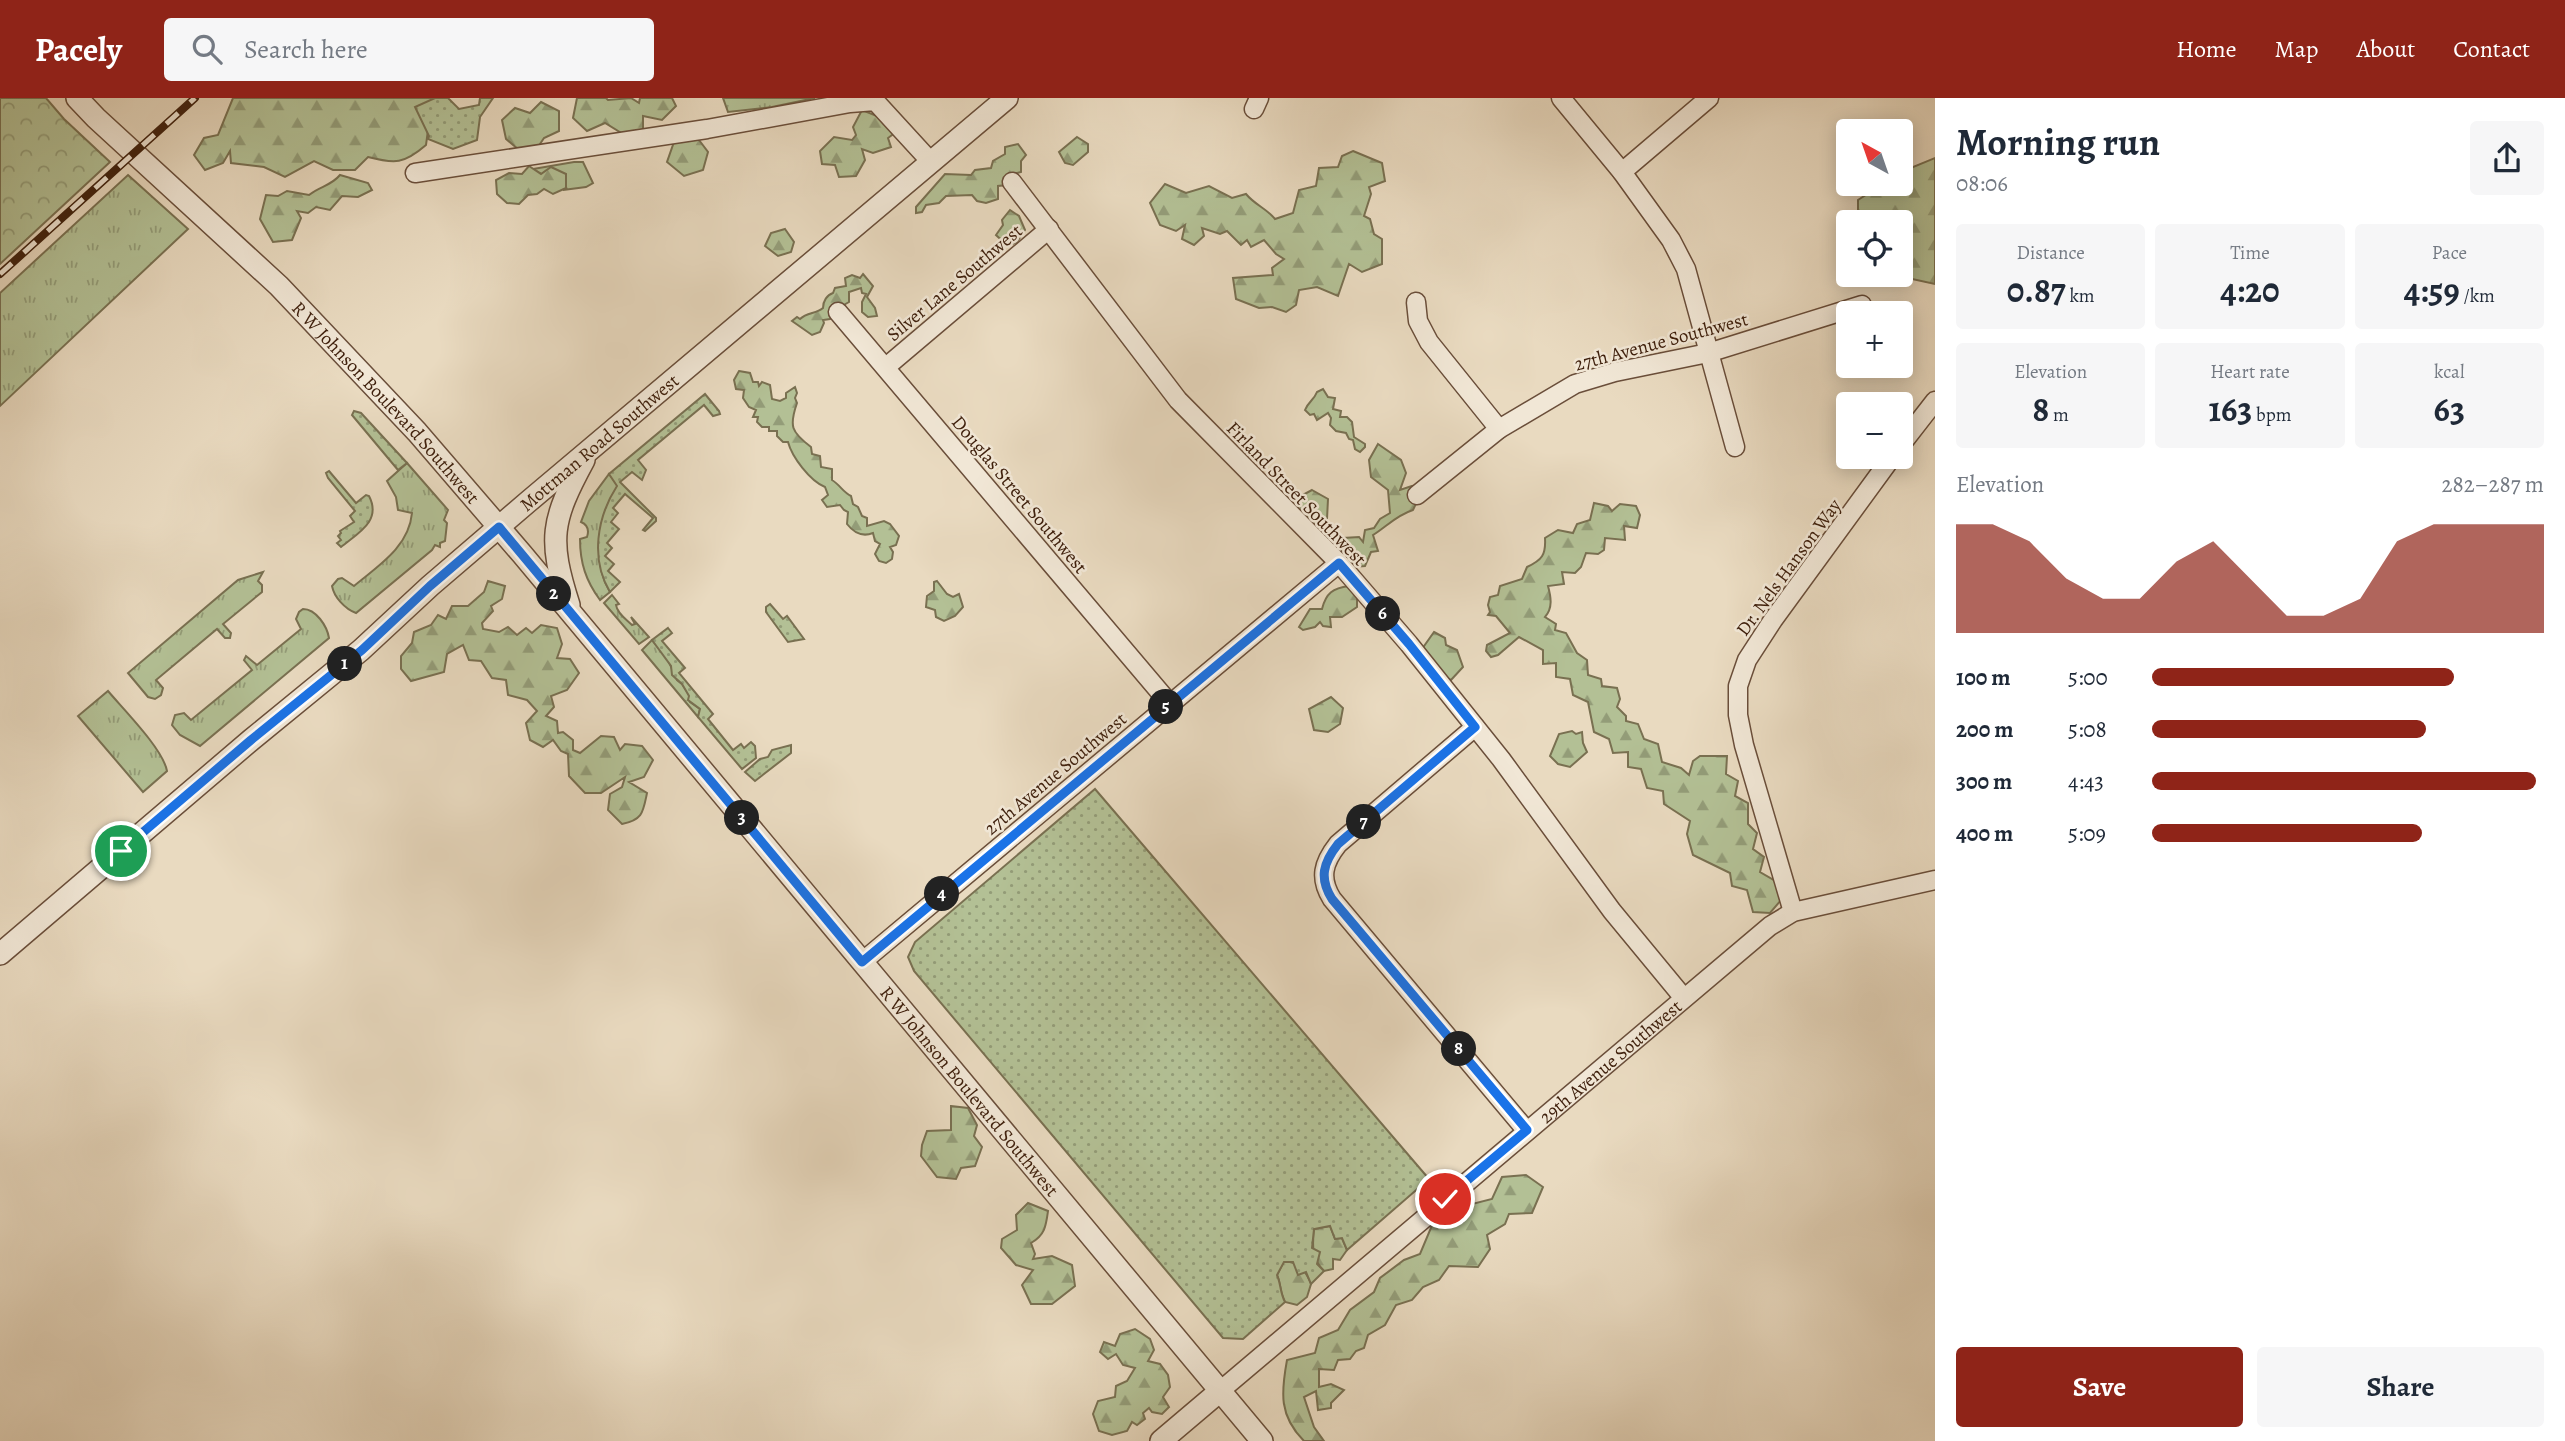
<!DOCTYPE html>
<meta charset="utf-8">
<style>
:root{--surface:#fff;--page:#f6f6f7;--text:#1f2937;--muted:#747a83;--accent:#8f2418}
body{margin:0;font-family:Alegreya,serif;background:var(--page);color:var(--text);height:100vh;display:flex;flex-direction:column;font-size:26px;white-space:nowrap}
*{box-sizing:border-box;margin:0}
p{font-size:23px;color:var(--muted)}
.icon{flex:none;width:38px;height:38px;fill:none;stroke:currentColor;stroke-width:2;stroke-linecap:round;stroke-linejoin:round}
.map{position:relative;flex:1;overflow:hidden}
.panel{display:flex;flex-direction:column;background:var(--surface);width:630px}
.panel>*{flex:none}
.needle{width:46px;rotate:320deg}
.tools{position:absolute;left:1836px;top:21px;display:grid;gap:14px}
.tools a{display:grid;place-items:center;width:77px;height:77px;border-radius:7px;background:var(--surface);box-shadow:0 4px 18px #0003;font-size:35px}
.pin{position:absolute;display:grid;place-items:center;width:60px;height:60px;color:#fff;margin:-30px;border:4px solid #fff;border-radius:50%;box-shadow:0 2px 7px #0007}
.km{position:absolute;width:35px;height:35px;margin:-18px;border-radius:50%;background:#222;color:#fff;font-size:19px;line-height:35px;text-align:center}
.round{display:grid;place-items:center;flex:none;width:74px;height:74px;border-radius:7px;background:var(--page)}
.head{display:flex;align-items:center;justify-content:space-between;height:119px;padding:0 21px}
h1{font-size:38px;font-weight:700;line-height:52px}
.stats{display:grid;grid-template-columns:repeat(3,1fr);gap:10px;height:119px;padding:7px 21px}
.stats div{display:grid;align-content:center;border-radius:7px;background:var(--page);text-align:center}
.stats b{font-size:35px;font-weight:700}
.stats small{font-size:19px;font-weight:400}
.stats p{font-size:19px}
.chart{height:196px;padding:14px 21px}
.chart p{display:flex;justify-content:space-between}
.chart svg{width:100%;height:126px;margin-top:7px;fill:var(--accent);opacity:.7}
.cta{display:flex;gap:14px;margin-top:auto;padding:14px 21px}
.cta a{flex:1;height:80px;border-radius:7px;background:var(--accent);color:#fff;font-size:28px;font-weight:700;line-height:80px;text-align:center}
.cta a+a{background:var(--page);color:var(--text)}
ul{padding:0 21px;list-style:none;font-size:23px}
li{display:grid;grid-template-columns:112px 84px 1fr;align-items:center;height:52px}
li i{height:18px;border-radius:9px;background:var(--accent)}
header{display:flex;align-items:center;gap:42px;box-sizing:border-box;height:98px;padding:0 35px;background:var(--accent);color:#fff}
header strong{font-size:33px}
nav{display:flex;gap:38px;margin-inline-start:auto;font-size:24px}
.search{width:490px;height:63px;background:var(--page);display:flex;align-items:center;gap:18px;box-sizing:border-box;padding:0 24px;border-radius:7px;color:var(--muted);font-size:26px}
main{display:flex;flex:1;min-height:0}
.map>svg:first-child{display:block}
</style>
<header>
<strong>Pacely</strong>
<div class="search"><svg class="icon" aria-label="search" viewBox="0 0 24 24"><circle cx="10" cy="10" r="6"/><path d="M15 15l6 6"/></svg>Search here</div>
<nav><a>Home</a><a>Map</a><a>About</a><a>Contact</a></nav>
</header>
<main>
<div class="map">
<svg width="1935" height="1343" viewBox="0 0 1935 1343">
<defs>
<pattern id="grass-tufts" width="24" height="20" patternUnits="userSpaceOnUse" patternTransform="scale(1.75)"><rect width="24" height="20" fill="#b3c095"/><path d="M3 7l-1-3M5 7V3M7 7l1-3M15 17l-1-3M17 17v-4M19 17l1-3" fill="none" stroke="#939c78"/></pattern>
<pattern id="forest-firs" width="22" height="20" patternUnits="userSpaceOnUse" patternTransform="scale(1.75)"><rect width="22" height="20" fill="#b3c095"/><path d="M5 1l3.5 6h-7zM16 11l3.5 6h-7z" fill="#939c78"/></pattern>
<pattern id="park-crowns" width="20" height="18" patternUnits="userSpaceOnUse" patternTransform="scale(1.75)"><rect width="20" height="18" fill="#b3c095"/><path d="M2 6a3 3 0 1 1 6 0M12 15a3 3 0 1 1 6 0" fill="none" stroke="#939c78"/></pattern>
<pattern id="garden-dots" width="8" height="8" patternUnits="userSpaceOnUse" patternTransform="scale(1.75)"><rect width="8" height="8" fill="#b3c095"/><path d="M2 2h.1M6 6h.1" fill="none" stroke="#939c78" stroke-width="1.8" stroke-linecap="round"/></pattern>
</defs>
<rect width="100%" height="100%" fill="#e9dac0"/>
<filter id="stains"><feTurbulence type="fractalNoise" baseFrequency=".00286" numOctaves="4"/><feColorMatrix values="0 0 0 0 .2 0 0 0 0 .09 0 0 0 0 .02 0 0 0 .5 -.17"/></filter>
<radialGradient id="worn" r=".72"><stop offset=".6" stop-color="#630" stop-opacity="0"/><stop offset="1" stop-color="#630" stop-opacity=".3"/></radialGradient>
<!-- grass -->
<g fill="url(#grass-tufts)" stroke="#797051" stroke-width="2">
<path d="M723,0H815L772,9L728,14Z"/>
<path d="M574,64H583L593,85L586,89L563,92L566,90L533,71Z"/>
<path d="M128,77L188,131L0,308V195Z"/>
<path d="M407,365L448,412L444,422L447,425L445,443L440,445V449L435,447L432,452L356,515C345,511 334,499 332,488L338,481L342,480L354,488C378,468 409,449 412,415L398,412L396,399L387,383Z"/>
<path d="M609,376L618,388C598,417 591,462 610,494L600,502C586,483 580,465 580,441L587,439C589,433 588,427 581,424L589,403Z"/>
<path d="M263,474L258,483L262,487V494L223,526L231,535L230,540H225L217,531L156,582L163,590L161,597L155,601L148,599L128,575L238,482Z"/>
<path d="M612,497L619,506L616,507C617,515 626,521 632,527L635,526L631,519L649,539L639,546L604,505Z"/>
<path d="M303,511C316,511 327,528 329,540L200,648L180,637L172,627L175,617L184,615L191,622L252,572L244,562L246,558L257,567L301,531L296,521L299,514Z"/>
<path d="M652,542L668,562L677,582L682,586L690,598V604L700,611L698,619L642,552Z"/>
<path d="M108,593C124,612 163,651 167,673L143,694L78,618Z"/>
</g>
<!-- forest -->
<g fill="url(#forest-firs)" stroke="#797051" stroke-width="2">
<path d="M233,0H435L432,3L426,47C404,66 395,66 368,59L355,72H333L314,63L285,79L264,69L231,65L230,53L223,65L205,72L194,57L204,40L218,37Z"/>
<path d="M577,0H606L608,2L631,0L639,5L640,0H672L676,8L662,22L643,18V32L623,36L605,25L587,33L573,20Z"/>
<path d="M541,4L559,13V33L544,40L536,52L518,51L506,41L502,22L515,10L530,15Z"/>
<path d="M862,12L887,22L896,34L888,40L891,49L873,55L862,51L865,62L856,78L839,79L835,67L822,66L820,53L834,39L852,42L856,37L853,29Z"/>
<path d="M685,37L699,42L708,54L703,72L684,78L667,64L674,44Z"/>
<path d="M1077,39L1088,46V54L1073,67L1065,65L1059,54Z"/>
<path d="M1018,46L1026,57L1021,63V74L1013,76L1007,87L998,88V101L986,105L977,103L972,97L946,98L939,105L926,107L922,114L916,115V109L945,76L971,77L975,72L991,70L993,63L1005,56V49Z"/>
<path d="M1353,53L1382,65L1385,83L1369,89L1371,96L1364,118L1370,121L1374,136L1382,141V166L1362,174L1349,166L1338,198L1317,189L1299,192L1296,207L1286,214L1272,209L1259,210L1236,201L1233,180L1273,177L1272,170L1284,161L1276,156L1264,142L1251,149L1247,142L1241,147L1227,133L1220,136L1202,130L1204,138L1194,147L1182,141L1185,127L1176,133L1160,127L1150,105L1165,86L1186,95L1209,88L1232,100L1246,96C1255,107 1266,110 1275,121L1293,115L1299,92L1316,88L1319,70L1338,69L1342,58Z"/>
<path d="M1935,60V186L1894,177H1900V124H1858V102L1883,86H1900L1901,74Z"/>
<path d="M529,68L541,76L551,69L566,76V90L553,96L544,91L537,96L528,97L519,106L507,105L497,96L496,82L509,75L522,76Z"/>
<path d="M340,77L368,85L372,92L358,99L342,98L330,112L316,109L308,115L297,113L301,120L292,142L273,144L260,121L266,97L278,98L287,93L309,97C320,88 331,88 340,77Z"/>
<path d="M1010,112L1019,118L1025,132L1017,144L1008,148L996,137L1003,127L1002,122Z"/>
<path d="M785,131L794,144L791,154L778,158L765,148L771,135Z"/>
<path d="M863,176L873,188L867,199L875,210L877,218L868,219L862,214V204L866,196L862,195L861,190L849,194V204L842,208L830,221L823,222L824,225L820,234L812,237L792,223L797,219L800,221C807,214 816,216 823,210C823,203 827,197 833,195L835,190L846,188L845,180L852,177L860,180Z"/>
<path d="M739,273L750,275L753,284H758L759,288L762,284L770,287L772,301L780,303L786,300V295L795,289L797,295L795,300L797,305C789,328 791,334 811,349L812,356L820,358L821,369L832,371V382C840,387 843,394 851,398L853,406L858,409L862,418L867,420V428L884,423L890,426L899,438L896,447L890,449L893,454L892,461L886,465L879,463L875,456L880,446L875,443L873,435C863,439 854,435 847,426L848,414L844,412L840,407L827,409L822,402L828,397L825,389C810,383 792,359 788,344H783L777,338V333H769V329H762L757,324L758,319H753L756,312L749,309L743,300L744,292L736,291L734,282Z"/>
<path d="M1323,291L1328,299L1335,300L1333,311L1341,313L1340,319H1347L1352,324L1354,339L1365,346V349L1360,354L1355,351L1353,342L1349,341L1346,335L1336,333L1330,327L1331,320L1328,315L1317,322L1314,316L1310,317L1305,312C1308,304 1314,302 1317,294Z"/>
<path d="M1378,346L1401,362L1406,375L1400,392L1412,388L1420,397L1413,412C1397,417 1387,428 1373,437L1378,453L1371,454L1365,468L1352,469L1340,459L1343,440L1359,439L1363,444L1365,432L1374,430L1380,421L1390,415L1388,392L1371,379L1369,362Z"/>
<path d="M1312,392L1328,401L1327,421L1319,428L1303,421L1296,409L1299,399Z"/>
<path d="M1594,405L1608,408L1612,413L1620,406L1636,408L1640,417L1637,430L1624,428L1625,442L1605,440L1604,452L1598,456L1586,455L1581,469L1575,475L1562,474L1564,486L1548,488C1551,499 1553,510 1545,519L1556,526L1555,532L1566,535L1577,555L1587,562L1588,577L1601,581L1602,588L1617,590L1620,601L1617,609L1626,618V623L1638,626L1644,641L1658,646L1662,664L1681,670L1689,677L1693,663L1700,658H1727L1726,676L1738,683L1735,698L1748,705V726L1757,735L1753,751L1764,759L1760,774L1777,784L1781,802L1770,815L1753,814L1747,792L1732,788L1730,775L1693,757L1687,736L1690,723L1664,706L1663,693L1647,690L1641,671L1628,669V654L1613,655L1609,641L1594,634L1588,604L1573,597L1570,581L1556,579V565L1543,566V552L1519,539L1498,557L1491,559L1486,553L1487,547L1510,535L1496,518L1488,517L1490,514L1488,507L1490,499L1498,497L1500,488L1522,481L1527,469C1542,462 1546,457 1545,440L1558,432L1573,435L1577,426L1590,422Z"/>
<path d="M488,483L505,488L502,501L491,508L493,513L482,525L483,531L499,534L508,529L517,537L526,530L532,535L541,527L557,530L562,546L557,560L570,561L579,575L567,592L551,598L554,609L546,618L557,623L558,635L563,634L573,642V652L580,655L601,638L614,639L620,652L625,646L642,648L653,662L644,679L629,684L647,695C643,714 643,722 622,726L608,712L610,696L622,689L625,679L601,695H585L569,678L568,656L561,653L553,642L543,649L530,642L526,625L537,613L527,602L508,597L506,582L492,580L481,563L469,562L463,547L447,556L444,574L411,583L401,571V558L412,545L414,534L431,527L438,517L446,521L452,508H468L484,494Z"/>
<path d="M937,483L947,496L953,499L959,496L963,509L955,518L944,523L936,519L935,512L926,509L927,498L934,493V484Z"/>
<path d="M1349,488L1357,497V509L1342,519H1330L1331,529L1323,528L1320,524L1315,529L1303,532L1299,529L1310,511H1322C1326,495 1333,490 1349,488Z"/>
<path d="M1434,534L1445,540L1446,547L1457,552L1463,569L1451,582L1443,579L1422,551Z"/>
<path d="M1331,599L1343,610L1340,626L1328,634L1314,632L1309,611Z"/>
<path d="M1572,633L1576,636L1582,634L1583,645L1587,654L1570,669L1558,666L1550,658L1559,636Z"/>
<path d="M951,1008L968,1010L977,1027L974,1038L982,1049L975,1068L961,1070L956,1081L937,1079L921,1058L922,1047L927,1033L951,1032Z"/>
<path d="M1526,1077L1543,1089L1532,1115L1509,1116L1505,1126L1487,1137L1490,1151L1478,1169L1449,1168L1439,1182L1423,1189L1412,1202L1396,1207L1385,1227L1368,1237L1364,1250L1356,1253L1350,1261L1338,1262L1334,1272L1319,1271V1289L1331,1286L1344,1292L1331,1305V1310L1318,1312L1316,1293L1304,1299L1314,1329L1324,1343H1304C1279,1318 1281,1295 1287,1262L1315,1255L1319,1240L1338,1232L1350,1212L1374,1194L1380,1180L1404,1162L1420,1156L1433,1125L1463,1124L1468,1107L1492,1101L1502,1079Z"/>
<path d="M1028,1105L1048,1113C1046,1128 1045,1137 1031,1145L1035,1156L1033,1161L1052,1158L1072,1167L1075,1188L1052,1206H1031L1022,1187L1033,1172L1016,1167L1001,1150L1002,1141L1017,1132L1016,1117Z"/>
<path d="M1330,1128L1335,1141L1342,1140L1347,1152L1340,1162L1333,1161V1171L1324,1173C1312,1161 1312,1148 1314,1131Z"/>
<path d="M1284,1163C1299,1164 1306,1173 1311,1186L1307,1199L1297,1207L1285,1204C1280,1195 1281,1186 1277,1177Z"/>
<path d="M1135,1231L1150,1241L1154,1252L1148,1263L1160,1266L1168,1277L1170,1289L1163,1299L1169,1309L1162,1316L1152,1314L1149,1310L1143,1315L1145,1321L1137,1327L1132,1324L1127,1333L1112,1337L1099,1333L1093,1316L1098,1303L1115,1299L1116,1288L1127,1283L1135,1270L1123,1267L1116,1256L1108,1261L1100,1254L1104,1244L1115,1248L1120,1236Z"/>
</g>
<!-- park -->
<path fill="url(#park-crowns)" stroke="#797051" stroke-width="2" d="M0,0H46L64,21L110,64L0,166Z"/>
<!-- garden -->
<g fill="url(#garden-dots)" stroke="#797051" stroke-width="2">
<path d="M435,0H448L459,11L479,7L480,0H493L480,19L477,42L453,51L428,41L429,38L415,9Z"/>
<path d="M705,296L719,313L720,316L713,318L704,307L638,362L646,372L642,382L632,374L620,384L656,420V423L645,433L643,432L653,420L625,396L613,410L618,415L611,424L619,431L607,445L612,450L605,458L614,466L608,473L620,484L610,494C590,461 597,419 617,388L609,376Z"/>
<path d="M354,313L361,315L407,365L398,372L352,317Z"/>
<path d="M329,373L356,405L366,397L369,398C382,423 358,435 341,449L337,445L341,442L338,438L341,435L340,433L354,424L350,418L355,413L328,380L326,375Z"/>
<path d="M770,506L783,521L787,518L804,541L788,544L766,514V509Z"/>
<path d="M668,530L672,535L662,543L685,570L679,575L713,616L708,621L733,652L741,646L744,650L751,644L755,648L756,660L742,671L698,619L700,611L688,602L689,598L682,586L672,577L671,568L652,542Z"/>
<path d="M791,647V655L755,683L745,674L760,661L768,659L772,652Z"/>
<path d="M1095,691L1429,1081L1347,1152L1342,1140L1335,1141L1330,1128L1314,1131L1312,1150L1320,1154L1317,1166L1324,1173L1311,1186L1306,1174L1298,1177L1293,1164H1284L1277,1177C1281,1186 1280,1195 1285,1204L1243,1241L1223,1240L914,873L908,859L915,844Z"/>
</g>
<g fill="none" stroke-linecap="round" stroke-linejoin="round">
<!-- minor casing -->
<g stroke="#6a4e3a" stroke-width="21">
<g id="minor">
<path d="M1561,0L1622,74L1671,142L1686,171L1735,349"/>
<path d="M1254,11L1259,0"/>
<path d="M1622,74L1709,0"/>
<path d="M415,75L707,31L850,5L875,3L931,64"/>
<path d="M1012,84L1178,302L1339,465L1409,546L1501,661L1612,813L1683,899"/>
<path d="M1416,204L1418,223L1429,244L1499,331"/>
<path d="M838,214L1170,606"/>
<path d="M886,269L1049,131"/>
<path d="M1900,348L1935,303"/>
<path d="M1417,397L1499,331L1575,286L1615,274L1708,255L1862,207"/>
<path d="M1475,629L1338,746C1323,765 1319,780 1332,801L1526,1032"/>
<path d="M1793,814L1744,647L1738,617V588L1747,562L1773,522L1892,359"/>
<path d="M862,864L1339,465"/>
<path id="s1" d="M1220,1293L1770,828L1793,814L1935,782"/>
</g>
</g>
<!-- tertiary casing -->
<g stroke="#6a4e3a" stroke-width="24">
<g id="tertiary">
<path id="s2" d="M77,0L96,20L279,188L417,334L522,456L1262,1343"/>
<path d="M569,507C548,441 551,423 584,362"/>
<path id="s3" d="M0,856L251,642L361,552L430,488L529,403L1007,0"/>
<path d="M1161,1343L1220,1293"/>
</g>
</g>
<!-- minor -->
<use href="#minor" stroke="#f1e7d6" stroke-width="18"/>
<!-- tertiary -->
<use href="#tertiary" stroke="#f1e7d6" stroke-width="21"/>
<!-- rail casing -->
<g stroke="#3f200d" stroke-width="8">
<path id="rail" d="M0,176L195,0"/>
</g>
<!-- rail -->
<use href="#rail" stroke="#f1e7d6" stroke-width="5" stroke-dasharray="16" stroke-linecap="butt"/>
</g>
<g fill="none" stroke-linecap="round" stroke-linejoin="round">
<!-- route casing -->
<g stroke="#fff" stroke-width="14">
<path id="route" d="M121,753L251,642L362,552L430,488L499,429L862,864L1339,465L1409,546L1475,629L1338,746C1323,765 1319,780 1332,801L1527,1032L1445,1101"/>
</g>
<!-- route -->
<use href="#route" stroke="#1a73e8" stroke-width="9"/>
</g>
<g text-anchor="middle" stroke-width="5" stroke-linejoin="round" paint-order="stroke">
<!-- street labels -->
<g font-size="19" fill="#3f200d" stroke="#f1e7d6">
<text transform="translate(954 184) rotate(-40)" y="7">Silver Lane Southwest</text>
<text transform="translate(1661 243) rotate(-15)" y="7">27th Avenue Southwest</text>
<text dy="7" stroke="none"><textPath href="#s2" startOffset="434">R W Johnson Boulevard Southwest</textPath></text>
<text dy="7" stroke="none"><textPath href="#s3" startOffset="788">Mottman Road Southwest</textPath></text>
<text transform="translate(1297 395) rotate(46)" y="7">Firland Street Southwest</text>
<text transform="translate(1020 396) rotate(50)" y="7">Douglas Street Southwest</text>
<text transform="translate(1788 469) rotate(-54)" y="7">Dr. Nels Hanson Way</text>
<text transform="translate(1055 675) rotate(-40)" y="7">27th Avenue Southwest</text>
<text dy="7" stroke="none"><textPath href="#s1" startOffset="511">29th Avenue Southwest</textPath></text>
<text dy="7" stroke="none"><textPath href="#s2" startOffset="1337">R W Johnson Boulevard Southwest</textPath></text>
</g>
</g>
<rect width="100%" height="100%" filter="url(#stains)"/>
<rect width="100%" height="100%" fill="url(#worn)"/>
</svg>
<div class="tools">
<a><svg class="needle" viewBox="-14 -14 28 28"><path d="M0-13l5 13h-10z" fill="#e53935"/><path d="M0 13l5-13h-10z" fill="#747a83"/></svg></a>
<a><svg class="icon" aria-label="locate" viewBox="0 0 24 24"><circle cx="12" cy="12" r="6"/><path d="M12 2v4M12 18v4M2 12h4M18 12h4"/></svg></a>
<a>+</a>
<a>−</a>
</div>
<div class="pin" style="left:121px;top:753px;background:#1e9e55"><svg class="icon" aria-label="arrive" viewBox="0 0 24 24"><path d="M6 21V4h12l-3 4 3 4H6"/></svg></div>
<div class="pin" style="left:1445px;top:1101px;background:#d93025"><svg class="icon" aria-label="check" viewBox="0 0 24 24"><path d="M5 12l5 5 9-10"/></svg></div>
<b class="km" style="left:345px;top:566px">1</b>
<b class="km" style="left:554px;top:496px">2</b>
<b class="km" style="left:742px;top:720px">3</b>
<b class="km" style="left:942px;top:796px">4</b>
<b class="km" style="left:1166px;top:609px">5</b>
<b class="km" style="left:1383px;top:516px">6</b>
<b class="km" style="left:1364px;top:724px">7</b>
<b class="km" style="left:1459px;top:951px">8</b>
</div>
<section class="panel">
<div class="head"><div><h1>Morning run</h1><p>08:06</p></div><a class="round"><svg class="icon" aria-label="share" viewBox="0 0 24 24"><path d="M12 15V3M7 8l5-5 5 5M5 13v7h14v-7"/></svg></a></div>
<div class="stats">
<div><p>Distance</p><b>0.87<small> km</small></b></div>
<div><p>Time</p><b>4:20</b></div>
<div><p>Pace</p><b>4:59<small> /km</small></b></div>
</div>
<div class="stats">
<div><p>Elevation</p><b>8<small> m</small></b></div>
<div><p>Heart rate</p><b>163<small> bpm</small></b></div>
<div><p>kcal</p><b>63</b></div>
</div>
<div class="chart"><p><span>Elevation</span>282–287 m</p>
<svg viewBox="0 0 160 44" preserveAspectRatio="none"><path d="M0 44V6L10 6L20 12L30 25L40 32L50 32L60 19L70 12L80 25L90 38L100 38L110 32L120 12L130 6L140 6L150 6L160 6V44z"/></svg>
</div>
<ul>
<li><b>100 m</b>5:00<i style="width:77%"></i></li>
<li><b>200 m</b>5:08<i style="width:70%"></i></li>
<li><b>300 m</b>4:43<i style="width:98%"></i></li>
<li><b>400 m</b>5:09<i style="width:69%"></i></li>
</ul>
<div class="cta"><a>Save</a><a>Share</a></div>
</section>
</main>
